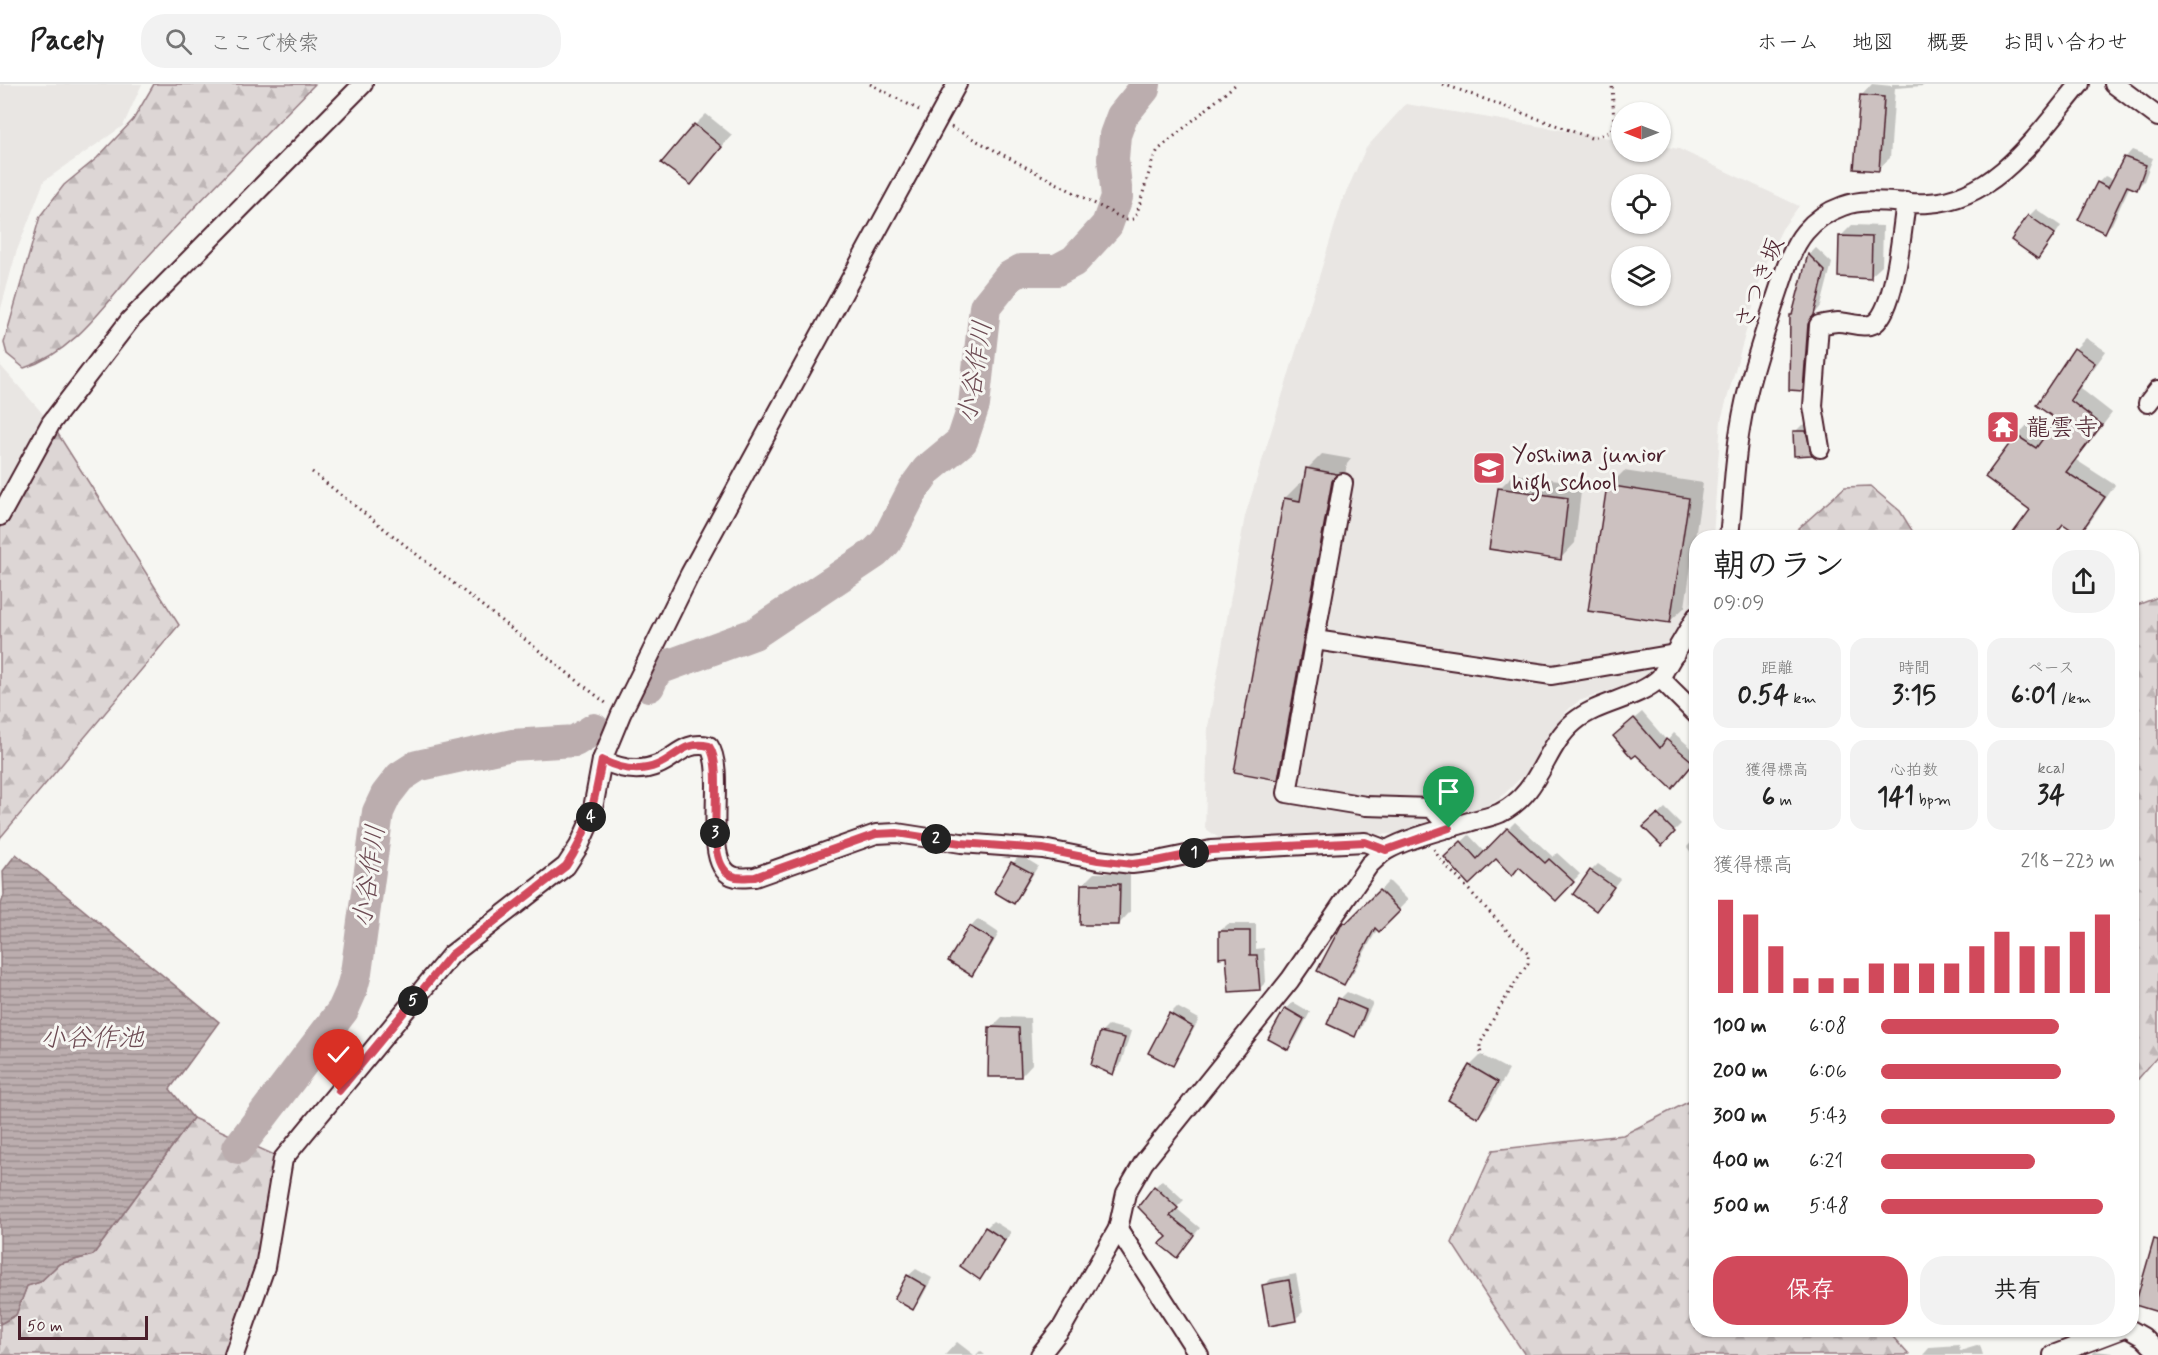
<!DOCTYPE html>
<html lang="ja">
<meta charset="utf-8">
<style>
:root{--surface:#fff;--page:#f2f2f2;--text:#222;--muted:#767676;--line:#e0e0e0;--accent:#d1495b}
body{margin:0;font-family:Mynerve,"Klee One",sans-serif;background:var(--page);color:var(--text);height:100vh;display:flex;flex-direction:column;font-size:22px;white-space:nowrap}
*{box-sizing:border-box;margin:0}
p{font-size:20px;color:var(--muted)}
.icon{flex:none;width:33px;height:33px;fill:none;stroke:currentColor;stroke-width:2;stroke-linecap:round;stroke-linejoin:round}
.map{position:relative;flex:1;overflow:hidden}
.side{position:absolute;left:1689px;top:446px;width:450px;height:807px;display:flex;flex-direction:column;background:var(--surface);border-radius:24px;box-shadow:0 2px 4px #0004}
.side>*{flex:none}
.needle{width:39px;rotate:270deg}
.tools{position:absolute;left:1611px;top:18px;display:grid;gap:12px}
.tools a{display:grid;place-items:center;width:60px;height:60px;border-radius:50%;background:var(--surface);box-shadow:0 2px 4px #0004;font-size:30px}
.scale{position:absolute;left:18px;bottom:15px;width:130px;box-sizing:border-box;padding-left:6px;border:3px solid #4a1f2b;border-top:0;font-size:16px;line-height:21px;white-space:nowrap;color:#4a1f2b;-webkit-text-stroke:4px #f6f6f2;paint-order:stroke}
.pin{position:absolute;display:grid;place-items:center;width:51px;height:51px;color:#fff;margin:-62px -26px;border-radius:50% 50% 50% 0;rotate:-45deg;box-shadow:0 0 6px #0007}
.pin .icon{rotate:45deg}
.km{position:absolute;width:30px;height:30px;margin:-15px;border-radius:50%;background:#222;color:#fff;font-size:16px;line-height:30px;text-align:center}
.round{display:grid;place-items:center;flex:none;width:63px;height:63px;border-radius:24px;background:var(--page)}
.overview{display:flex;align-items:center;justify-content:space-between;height:102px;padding:0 24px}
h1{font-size:33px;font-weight:800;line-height:45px}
.figures{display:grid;grid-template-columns:repeat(3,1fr);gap:9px;height:102px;padding:6px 24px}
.figures div{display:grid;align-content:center;border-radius:15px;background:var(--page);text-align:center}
.figures b{font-size:26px;font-weight:800}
.figures small{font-size:16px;font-weight:400}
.figures p{font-size:16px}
.chart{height:168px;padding:12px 24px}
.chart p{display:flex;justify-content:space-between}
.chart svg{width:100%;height:108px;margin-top:6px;stroke:var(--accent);stroke-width:6}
.cta{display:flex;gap:12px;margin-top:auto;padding:12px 24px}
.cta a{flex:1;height:69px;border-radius:24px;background:var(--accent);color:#fff;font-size:24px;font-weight:800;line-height:69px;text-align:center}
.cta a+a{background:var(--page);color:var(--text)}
ul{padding:0 24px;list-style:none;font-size:20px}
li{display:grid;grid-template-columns:96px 72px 1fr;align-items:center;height:45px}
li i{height:15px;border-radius:8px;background:var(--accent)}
header{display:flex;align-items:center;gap:36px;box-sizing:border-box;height:84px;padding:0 30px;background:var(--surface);border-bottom:2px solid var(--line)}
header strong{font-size:28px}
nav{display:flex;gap:33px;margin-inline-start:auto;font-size:21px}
.search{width:420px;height:54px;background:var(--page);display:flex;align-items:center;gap:15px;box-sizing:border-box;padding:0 21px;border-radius:24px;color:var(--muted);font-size:22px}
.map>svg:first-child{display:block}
</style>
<header>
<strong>Pacely</strong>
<div class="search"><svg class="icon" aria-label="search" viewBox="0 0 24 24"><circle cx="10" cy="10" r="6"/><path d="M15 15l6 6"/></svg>ここで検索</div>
<nav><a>ホーム</a><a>地図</a><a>概要</a><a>お問い合わせ</a></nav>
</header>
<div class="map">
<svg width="2158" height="1271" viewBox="0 0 2158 1271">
<defs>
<pattern id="forest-firs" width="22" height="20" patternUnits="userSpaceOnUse" patternTransform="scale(1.5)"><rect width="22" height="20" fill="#ddd6d5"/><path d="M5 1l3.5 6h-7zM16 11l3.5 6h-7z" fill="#bfb7b7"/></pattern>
<pattern id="water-rules" width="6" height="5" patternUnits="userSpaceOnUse" patternTransform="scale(1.5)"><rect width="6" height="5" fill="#bbadae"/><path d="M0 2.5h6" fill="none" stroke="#9a8c8e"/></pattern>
</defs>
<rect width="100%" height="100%" fill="#f6f6f2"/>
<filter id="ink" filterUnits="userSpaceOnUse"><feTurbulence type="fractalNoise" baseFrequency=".0167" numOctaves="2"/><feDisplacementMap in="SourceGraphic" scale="12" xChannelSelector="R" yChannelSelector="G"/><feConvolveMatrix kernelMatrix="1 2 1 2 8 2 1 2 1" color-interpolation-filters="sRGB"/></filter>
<g filter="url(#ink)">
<!-- built -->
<g fill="#e9e6e3" fill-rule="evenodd">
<path d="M0,0H142L123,42L44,97L16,169L0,228Z"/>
<path d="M1406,20L1621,56L1622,68H1660L1661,62L1679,65L1799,122L1782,145L1765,180L1721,336L1713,453H1696V510L1673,554L1650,590L1636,598L1579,617L1571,623L1563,631L1544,664L1526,689L1498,716L1483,724L1394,750L1224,758L1205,744L1208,643L1245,432L1343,115L1366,64ZM1622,100H1660V140H1622ZM1622,172H1660V212H1622Z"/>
<path d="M0,281L51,339L0,432Z"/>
</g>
<!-- forest -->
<g fill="url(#forest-firs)" stroke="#947a80" stroke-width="1.5">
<path d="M154,0H315C258,59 198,118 142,179C107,217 76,268 24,284L7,270L4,259L40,132L64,101L97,74L133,36Z"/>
<path d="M51,339L179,541L0,754V432Z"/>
<path d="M1870,402L1900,427L1916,453H1789L1845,403Z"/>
<path d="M2158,513V972L2132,1002V523Z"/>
<path d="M1696,1014V1245H1943L1893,1253L1909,1271H1525L1452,1159L1493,1066L1623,1051Z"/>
<path d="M193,1034L283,1075L234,1271H0V1240L16,1231L27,1202L40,1198L59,1180L93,1171Z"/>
</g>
<!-- water -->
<path fill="url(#water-rules)" stroke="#8e747a" stroke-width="1.5" d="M16,770L219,938L170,1005L193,1034L93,1171L59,1180L40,1198L27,1202L16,1231L0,1240V823L4,811L3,787Z"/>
<!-- shadow -->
<g fill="#0003">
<path d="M1872,0L1892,2V0H1925L1923,2L1895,4L1890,74L1878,85L1861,12Z"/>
<path d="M706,30L732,51L691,99L695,41Z"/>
<path d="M2132,66L2153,74L2144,97L2137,104L2130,102L2112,140L2104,147L2098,99L2105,92L2114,96L2125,74Z"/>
<path d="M2036,125L2061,142L2045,166L2038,173L2029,132Z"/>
<path d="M1852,141L1883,142L1882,182L1870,193L1840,153Z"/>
<path d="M1816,164L1832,179L1821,222L1814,231L1810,298L1802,305L1794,229L1809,171Z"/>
<path d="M2086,254L2106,267L2080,304L2112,329L2076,376L2115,401L2090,438L2079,449L2064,439L2054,453H2012L2032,425L1988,393L2017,352L2028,340L2046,352L2059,335L2075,265Z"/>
<path d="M1813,340L1818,363L1811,370L1795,348L1802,341Z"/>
<path d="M1322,370L1351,375L1347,380L1293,679L1277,694L1285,414L1300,399L1304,400L1307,385Z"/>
<path d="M1624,387L1703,399L1685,523L1669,538L1609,402Z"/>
<path d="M1514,390L1582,399L1575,459L1560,475L1499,405Z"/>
<path d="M1642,628L1667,657L1674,649L1696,668V675L1679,696L1622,645Z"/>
<path d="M1665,724L1681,740L1662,759L1645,743Z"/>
<path d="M1515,738L1553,773L1557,769L1580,790L1556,815L1520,782L1496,773L1469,798L1446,773L1469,751L1485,768Z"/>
<path d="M1696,753V776L1687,763Z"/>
<path d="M1020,771L1038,782L1021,810L1014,818L996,807L1013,779Z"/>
<path d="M1598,780L1620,795L1596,825L1591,787Z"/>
<path d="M1094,789H1130V828L1119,840L1083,800Z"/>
<path d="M1389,797L1408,816L1379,846L1378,844L1353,889L1344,899L1345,839L1355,829L1357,830Z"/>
<path d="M978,835L999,849L979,883L971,890L950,876L971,843Z"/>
<path d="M1228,840H1256V865L1264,864L1266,898L1259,905L1228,871L1220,847Z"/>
<path d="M1347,908L1373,919L1361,944L1354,951L1340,915Z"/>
<path d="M1293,918L1310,928L1295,957L1287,964L1286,925Z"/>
<path d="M1177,923L1199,935L1179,973L1172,980L1170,930Z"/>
<path d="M1002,933L1030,934L1032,980L1021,992L991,944Z"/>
<path d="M1109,941L1131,947L1120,982L1113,989L1093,980L1102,948Z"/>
<path d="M1481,971L1509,986L1489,1021L1478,1032L1470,982Z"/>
<path d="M1162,1096L1184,1116L1176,1124L1200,1144L1177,1172L1169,1153L1155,1103Z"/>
<path d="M993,1137L1011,1148L987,1187L980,1194L986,1144Z"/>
<path d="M916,1185L932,1194L920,1217L913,1224L908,1192Z"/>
<path d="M1296,1190L1303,1228L1295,1235L1263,1202L1271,1195Z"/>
<path d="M957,1258L974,1271H945Z"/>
<path d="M1959,1261L1960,1267L1980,1261L1983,1271H1923L1930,1263Z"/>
<path d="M980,1267L985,1271H976Z"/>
<path d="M2095,1267L2113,1269L2112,1271H2092Z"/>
</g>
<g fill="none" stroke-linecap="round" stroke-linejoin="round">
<!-- river -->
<g stroke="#bbadae" stroke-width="32">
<path d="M649,602L656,586L754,550L875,469L886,458L914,404L927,386L962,357L974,321L985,223L1009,193L1021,186H1057L1074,177L1107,141L1117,113L1113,75L1115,51L1122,32L1144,5L1145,0"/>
<path d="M238,1064L343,926L351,908L356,889L378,728L386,711L400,693L417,682L512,661L575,657L594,645"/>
</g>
</g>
<!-- building -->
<g fill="#ccc1c0" stroke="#4a1f2b" stroke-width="1.5">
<path d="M1860,11L1884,13L1879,87L1854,85Z"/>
<path d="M694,40L722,63L691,101L661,79Z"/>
<path d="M2124,73L2146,81L2137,106L2127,102L2105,149L2078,136L2097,98L2108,104Z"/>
<path d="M2028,131L2055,150L2038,175L2011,156Z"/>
<path d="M1839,152L1872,153L1871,195L1838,193Z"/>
<path d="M1808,170L1825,187L1814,231L1808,240L1803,307L1789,306L1790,231H1792Z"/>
<path d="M2074,264L2095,279L2070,316L2102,341L2066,388L2105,413L2079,451L2063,440L2053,453H2010L2030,426L1985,393L2016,351L2036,364L2057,336L2036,321Z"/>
<path d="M1793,347H1806L1812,371L1794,372Z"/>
<path d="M1306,384L1337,390L1332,397L1278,696L1234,688L1284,414L1300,417Z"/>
<path d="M1607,401L1689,414L1670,539L1588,527Z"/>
<path d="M1498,404L1568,414L1561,476L1489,465Z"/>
<path d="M1634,634L1660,664L1666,655L1694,679L1672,705L1636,671L1632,674L1613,652Z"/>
<path d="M1657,730L1675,748L1662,762L1643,743Z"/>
<path d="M1507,744L1545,779L1549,775L1574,798L1556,817L1519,783L1512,792L1496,775L1469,801L1444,773L1461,757L1477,775Z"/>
<path d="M1011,778L1032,789L1014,820L994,808Z"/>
<path d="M1590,786L1614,803L1596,827L1573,810Z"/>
<path d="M1081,800H1120L1119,841H1080Z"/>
<path d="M1379,806L1400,827L1379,848L1375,844L1344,901L1317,887L1343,838L1346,839Z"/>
<path d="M969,842L993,856L972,892L948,877Z"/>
<path d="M1219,847H1250V871H1257L1260,906L1229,908L1226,873L1219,874Z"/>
<path d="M1338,914L1366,926L1355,953L1327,940Z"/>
<path d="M1285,924L1304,935L1288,966L1268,955Z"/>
<path d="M1169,929L1193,943L1173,982L1148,969Z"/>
<path d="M989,943L1019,944L1021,993H988Z"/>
<path d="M1100,948L1125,954L1113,991L1091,981Z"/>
<path d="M1469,981L1498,998L1478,1034L1448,1016Z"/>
<path d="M1154,1102L1178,1124L1170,1132L1194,1151L1177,1174L1159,1160L1167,1153L1138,1123Z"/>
<path d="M985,1143L1005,1156L980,1196L960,1182Z"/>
<path d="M2154,1155L2158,1156V1228L2135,1221Z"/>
<path d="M907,1191L926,1202L913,1226L894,1215Z"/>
<path d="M1289,1196L1296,1237L1269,1242L1262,1201Z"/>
</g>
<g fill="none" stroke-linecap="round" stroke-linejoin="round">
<!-- minor casing -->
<g stroke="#4a1f2b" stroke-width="22">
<g id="minor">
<path d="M2114,0L2158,33"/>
<path d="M2148,319L2158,306"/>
<path d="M1820,364L1813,322L1819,241C1825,240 1832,238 1838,238C1848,238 1866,245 1875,239C1896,223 1902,144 1906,118"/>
<path d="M1343,399L1287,709L1366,722L1432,724L1449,744"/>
<path d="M0,432L51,339L130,236L363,0"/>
<path d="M1729,453C1733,417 1734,380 1740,345C1747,300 1762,257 1776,214C1784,191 1790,166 1805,148C1815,136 1829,127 1843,122C1870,112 1900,121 1928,119C1997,116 2040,47 2080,0"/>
<path d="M1315,556L1552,591L1675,570"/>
<path d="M1660,594L1696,630"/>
<path d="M602,676C620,685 638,689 657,681C677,673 684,657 709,662C728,689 698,785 736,793C742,794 749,793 755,793L876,750L897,749L961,759L1043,765L1098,776L1132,780L1157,777L1211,766L1365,758L1386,766"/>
<path d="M1118,1145L1199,1271"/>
<path d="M2129,1245L2143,1253L2158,1268"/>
<path d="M234,1271L265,1183L283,1075L451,871L566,782L579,762L591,735L602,676L621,630L690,490L957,0"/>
<path d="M1040,1271L1063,1242L1118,1145L1126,1109L1144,1078L1290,896L1369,781C1375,776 1380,770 1387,766C1407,754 1445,745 1469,738C1479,735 1491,733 1500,729C1541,709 1544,663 1574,638C1599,617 1636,616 1660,594L1696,533"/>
<path d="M2053,1271L2122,1245"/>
</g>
</g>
<!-- path -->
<g stroke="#4a1f2b" stroke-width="3" stroke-dasharray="1.5 4.5" stroke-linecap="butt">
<path d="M870,0L921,27"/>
<path d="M1443,0L1591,54L1610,48L1614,40L1612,0"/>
<path d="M951,43L1118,132L1127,136L1133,135L1137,129L1153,75L1158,66L1236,0"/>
<path d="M312,388L607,620"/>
<path d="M1434,765L1439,774L1528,869V879L1498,926L1480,960V967L1484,972"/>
</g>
<!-- minor -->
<use href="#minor" stroke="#f6f6f2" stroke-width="18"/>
</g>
</g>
<g fill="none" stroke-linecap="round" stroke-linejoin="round" filter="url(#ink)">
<!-- route casing -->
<g stroke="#fff" stroke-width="12">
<path id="route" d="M339,1007L451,871L566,782C590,746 594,718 602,676C620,685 638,689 657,681C677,673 684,656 709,662C728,689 698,785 736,793C742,794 749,793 755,793L876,750L897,749L961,759L1043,765L1098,776L1132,780L1157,777L1211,766L1365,758L1386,766L1449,744"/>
</g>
<!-- route -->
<use href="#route" stroke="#d1495b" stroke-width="8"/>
</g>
<!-- icons -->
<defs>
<g id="temple-square" transform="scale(1.725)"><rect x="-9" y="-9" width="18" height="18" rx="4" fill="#d1495b" stroke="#f6f6f2"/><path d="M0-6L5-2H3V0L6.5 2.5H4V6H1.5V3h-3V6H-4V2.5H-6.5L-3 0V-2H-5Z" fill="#fff"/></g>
<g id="school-square" transform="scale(1.725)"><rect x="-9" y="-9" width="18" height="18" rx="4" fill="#d1495b" stroke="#f6f6f2"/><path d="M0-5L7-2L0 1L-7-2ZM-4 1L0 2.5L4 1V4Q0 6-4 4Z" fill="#fff"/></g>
</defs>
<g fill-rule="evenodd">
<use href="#temple-square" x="2003" y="343"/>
<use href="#school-square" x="1489" y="384"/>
</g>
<g text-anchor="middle" stroke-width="6" stroke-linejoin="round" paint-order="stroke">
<!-- street labels -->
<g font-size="24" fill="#4a1f2b" stroke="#f6f6f2">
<text transform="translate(1759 199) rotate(-69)" y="8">さつき坂</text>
</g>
<!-- poi labels -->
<g font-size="24" fill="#4a1f2b" stroke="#f6f6f2" text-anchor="start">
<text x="2026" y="351">龍雲寺</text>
<text x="1512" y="378">Yoshima junior<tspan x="1512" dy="28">high school</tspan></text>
</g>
<!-- water labels -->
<g font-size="26" font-style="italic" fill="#6c4a52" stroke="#f6f6f2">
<text transform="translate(974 288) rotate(-81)" y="9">小谷作川</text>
<text transform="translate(368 792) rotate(-82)" y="9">小谷作川</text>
<text x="92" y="962">小谷作池</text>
</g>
</g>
</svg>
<div class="tools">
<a><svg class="needle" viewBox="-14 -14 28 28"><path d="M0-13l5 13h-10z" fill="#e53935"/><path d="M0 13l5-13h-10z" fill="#767676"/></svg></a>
<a><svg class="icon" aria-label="locate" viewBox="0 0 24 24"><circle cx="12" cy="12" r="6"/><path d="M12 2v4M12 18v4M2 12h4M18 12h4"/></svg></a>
<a><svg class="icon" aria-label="layers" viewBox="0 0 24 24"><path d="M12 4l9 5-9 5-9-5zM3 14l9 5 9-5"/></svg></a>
</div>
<div class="scale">50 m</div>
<div class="pin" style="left:1449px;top:744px;background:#1e9e55"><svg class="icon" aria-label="arrive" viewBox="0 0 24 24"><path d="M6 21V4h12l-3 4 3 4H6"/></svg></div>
<div class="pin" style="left:339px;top:1007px;background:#d93025"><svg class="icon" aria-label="check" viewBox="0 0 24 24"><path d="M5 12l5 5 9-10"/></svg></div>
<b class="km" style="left:1194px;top:769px">1</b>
<b class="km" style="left:936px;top:755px">2</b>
<b class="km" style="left:715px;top:749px">3</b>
<b class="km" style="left:591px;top:733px">4</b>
<b class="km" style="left:413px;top:917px">5</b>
<section class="side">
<div class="overview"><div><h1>朝のラン</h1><p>09:09</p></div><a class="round"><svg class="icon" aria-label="share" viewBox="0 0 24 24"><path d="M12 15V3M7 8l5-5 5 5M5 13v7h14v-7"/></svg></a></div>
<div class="figures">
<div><p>距離</p><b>0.54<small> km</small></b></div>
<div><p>時間</p><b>3:15</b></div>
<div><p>ペース</p><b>6:01<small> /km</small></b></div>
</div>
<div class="figures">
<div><p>獲得標高</p><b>6<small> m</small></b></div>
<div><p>心拍数</p><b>141<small> bpm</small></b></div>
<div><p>kcal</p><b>34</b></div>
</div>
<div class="chart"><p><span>獲得標高</span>218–223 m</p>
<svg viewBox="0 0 160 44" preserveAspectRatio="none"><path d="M5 44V6M15 44V12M25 44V25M35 44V38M45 44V38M55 44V38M65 44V32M75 44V32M85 44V32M95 44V32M105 44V25M115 44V19M125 44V25M135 44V25M145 44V19M155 44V12"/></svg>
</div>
<ul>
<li><b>100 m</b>6:08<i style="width:76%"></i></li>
<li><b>200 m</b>6:06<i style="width:77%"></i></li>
<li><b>300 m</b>5:43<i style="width:100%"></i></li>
<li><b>400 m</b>6:21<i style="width:66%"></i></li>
<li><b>500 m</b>5:48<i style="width:95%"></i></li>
</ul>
<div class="cta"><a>保存</a><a>共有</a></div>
</section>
</div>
